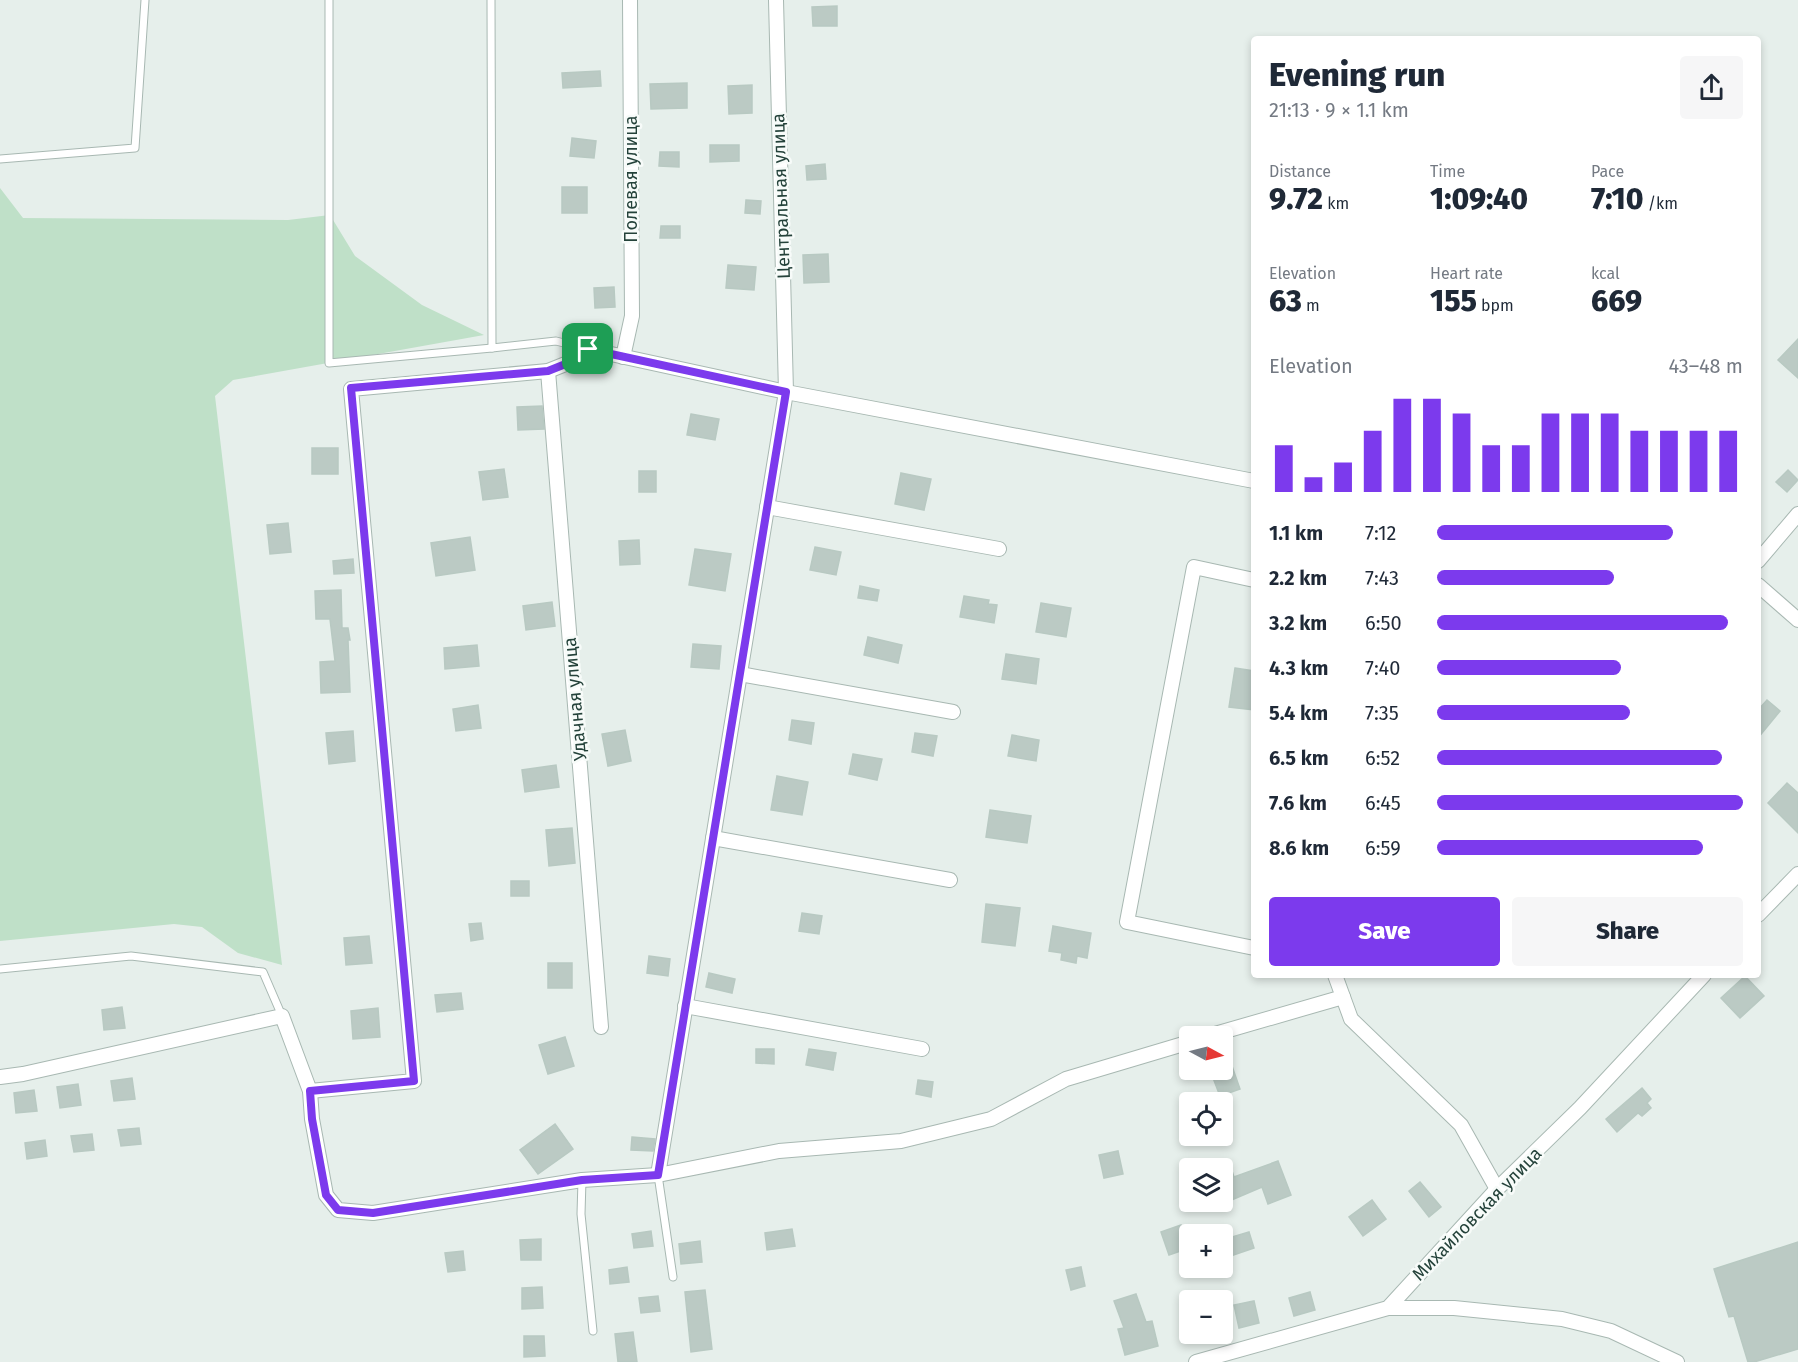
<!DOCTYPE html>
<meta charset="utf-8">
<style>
:root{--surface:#fff;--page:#f6f6f7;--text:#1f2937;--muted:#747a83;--accent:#7c3aed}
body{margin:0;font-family:"Fira Sans",sans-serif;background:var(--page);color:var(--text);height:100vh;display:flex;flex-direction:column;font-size:22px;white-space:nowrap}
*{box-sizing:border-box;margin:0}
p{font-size:20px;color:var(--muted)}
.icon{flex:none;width:33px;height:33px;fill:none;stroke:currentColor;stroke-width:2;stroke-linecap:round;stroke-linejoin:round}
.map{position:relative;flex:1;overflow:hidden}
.panel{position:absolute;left:1251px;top:36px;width:510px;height:942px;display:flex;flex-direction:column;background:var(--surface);border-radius:6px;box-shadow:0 3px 9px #0003}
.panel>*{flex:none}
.needle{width:39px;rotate:97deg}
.fabs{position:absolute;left:1179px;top:1026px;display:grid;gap:12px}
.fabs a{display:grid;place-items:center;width:54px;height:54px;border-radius:6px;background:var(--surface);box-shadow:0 3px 9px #0003;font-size:30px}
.pin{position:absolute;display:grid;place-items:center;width:51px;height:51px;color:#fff;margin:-26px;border-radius:12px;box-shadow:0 3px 9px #0006}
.round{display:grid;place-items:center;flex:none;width:63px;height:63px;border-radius:6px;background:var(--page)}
.overview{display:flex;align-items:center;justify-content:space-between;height:102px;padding:0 18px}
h1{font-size:33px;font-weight:800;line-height:45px}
.figures{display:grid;grid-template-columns:repeat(3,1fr);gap:9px;height:102px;padding:6px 18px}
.figures div{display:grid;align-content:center}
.figures b{font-size:30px;font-weight:800}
.figures small{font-size:16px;font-weight:400}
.figures p{font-size:16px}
.chart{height:168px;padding:12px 18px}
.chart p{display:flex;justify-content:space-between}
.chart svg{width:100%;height:108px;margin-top:6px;stroke:var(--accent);stroke-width:6}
.cta{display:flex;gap:12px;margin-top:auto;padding:12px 18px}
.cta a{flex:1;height:69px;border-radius:6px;background:var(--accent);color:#fff;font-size:24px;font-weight:800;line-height:69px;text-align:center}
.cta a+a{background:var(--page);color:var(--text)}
ul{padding:0 18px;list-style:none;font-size:20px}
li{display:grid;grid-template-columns:96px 72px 1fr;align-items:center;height:45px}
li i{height:15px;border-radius:8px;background:var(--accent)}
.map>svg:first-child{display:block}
</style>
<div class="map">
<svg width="1798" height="1362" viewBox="0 0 1798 1362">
<rect width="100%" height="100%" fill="#e6efeb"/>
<!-- green -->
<path fill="#bfe0c8" d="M0,188L23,218L288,220L330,215L355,256L422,305L484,335L233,380L215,396L282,965L238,953L202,927L174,924L0,941Z"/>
<!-- building -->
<g fill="#bbcac4" stroke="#b8c9c2" stroke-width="1.5">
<path d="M837,6V26H813L812,7Z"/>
<path d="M600,71L601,86L563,88L562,73Z"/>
<path d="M687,83V108L651,109L650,84Z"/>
<path d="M752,85V113L729,114L728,86Z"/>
<path d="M572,138L596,141L594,158L570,156Z"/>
<path d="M710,145H739V161L710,162Z"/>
<path d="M660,152H679V167L659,166Z"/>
<path d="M825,164L826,179L807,180L806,166Z"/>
<rect x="562" y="187" width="25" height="26"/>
<path d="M746,200L761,201L760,214L745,213Z"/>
<path d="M661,226H680V238H660Z"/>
<path d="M828,254L829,282L804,283L803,255Z"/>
<path d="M728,265L756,267L754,290L726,288Z"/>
<path d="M614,287L615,307L595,308L594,288Z"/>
<path d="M1798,339V378L1778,360Z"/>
<path d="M542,406L544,429L518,430L517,407Z"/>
<path d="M691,414L719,419L715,440L687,435Z"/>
<rect x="312" y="448" width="26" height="26"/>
<path d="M504,469L508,497L483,500L479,472Z"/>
<path d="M1788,470L1798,480L1787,492L1776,482Z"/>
<rect x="639" y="471" width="17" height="21"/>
<path d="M901,473L931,479L924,510L895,504Z"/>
<path d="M288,523L291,552L270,554L267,525Z"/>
<path d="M470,537L475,570L436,576L431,543Z"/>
<path d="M639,540L640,564L620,565L619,541Z"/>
<path d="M815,547L841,552L836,575L810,570Z"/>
<path d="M695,549L731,554L725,591L689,585Z"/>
<path d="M353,559L354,573L334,574L333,561Z"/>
<path d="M860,586L879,590L877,601L858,598Z"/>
<path d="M341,590L342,628H348L350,640H348L350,692L321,693L320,662L335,661L330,619H316L315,591Z"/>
<path d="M964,596L989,600L988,604L997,605L994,623L960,617Z"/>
<path d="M552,602L555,626L526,630L523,606Z"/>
<path d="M1041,603L1071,608L1066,637L1036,632Z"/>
<path d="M868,637L902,645L898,663L864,655Z"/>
<path d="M693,644L721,646L719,669L691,667Z"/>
<path d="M477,645L479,666L445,669L444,648Z"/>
<path d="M1006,654L1039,659L1036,684L1002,679Z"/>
<path d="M1235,668L1254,671V710L1229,707Z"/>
<path d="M1767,700L1780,711L1758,738V710Z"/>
<path d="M478,705L481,728L456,731L453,709Z"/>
<path d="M792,720L814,723L811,744L789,740Z"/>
<path d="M625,730L631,761L608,766L602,734Z"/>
<path d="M353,731L355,761L329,764L326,733Z"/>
<path d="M915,733L937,736L933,756L912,752Z"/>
<path d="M1012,735L1039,740L1036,761L1008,756Z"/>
<path d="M853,754L882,759L877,780L849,774Z"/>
<path d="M556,765L559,787L525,792L522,770Z"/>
<path d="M777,776L808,782L802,815L771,810Z"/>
<path d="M1787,783L1798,793V833L1768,803Z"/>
<path d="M990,810L1031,816L1027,843L986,837Z"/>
<path d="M572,828L575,863L549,866L546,830Z"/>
<rect x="511" y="881" width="18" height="15"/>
<path d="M986,904L1020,908L1015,946L982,942Z"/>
<path d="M802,913L822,916L819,934L799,931Z"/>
<path d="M481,923L483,939L471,941L469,924Z"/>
<path d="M1053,926L1091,933L1087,958L1077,956L1076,963L1061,960L1062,953L1049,951Z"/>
<path d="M369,936L372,963L346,965L344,938Z"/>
<path d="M649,956L670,959L668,976L647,973Z"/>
<rect x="548" y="963" width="24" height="25"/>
<path d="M709,973L735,979L732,993L706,987Z"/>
<path d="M1745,976L1764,996L1740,1018L1721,998Z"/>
<path d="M461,993L463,1009L437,1012L435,995Z"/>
<path d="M122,1007L125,1028L104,1030L102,1010Z"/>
<path d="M378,1008L380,1037L353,1039L351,1011Z"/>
<path d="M565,1037L574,1066L548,1074L539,1045Z"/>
<path d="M1224,1043L1240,1089L1220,1096L1210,1070H1222Z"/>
<path d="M756,1049H774V1064L756,1063Z"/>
<path d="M809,1049L836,1053L833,1070L806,1065Z"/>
<path d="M132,1078L135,1099L114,1101L111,1081Z"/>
<path d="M918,1080L933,1082L931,1097L916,1094Z"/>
<path d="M78,1084L81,1105L60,1108L57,1087Z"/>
<path d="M1642,1088L1651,1099L1647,1103L1651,1108L1642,1116L1638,1113L1617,1132L1606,1119Z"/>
<path d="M34,1090L37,1111L16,1113L14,1093Z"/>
<path d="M555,1124L573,1149L538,1174L520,1150Z"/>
<path d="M139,1128L141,1144L121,1146L118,1130Z"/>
<path d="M92,1134L94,1150L74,1152L71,1136Z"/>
<path d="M632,1137L655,1139L653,1151L631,1150Z"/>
<path d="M45,1140L47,1156L27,1159L25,1143Z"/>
<path d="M1118,1151L1123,1174L1104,1178L1099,1155Z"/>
<path d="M1278,1161L1291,1195L1268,1204L1262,1187L1222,1204V1175L1232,1171L1234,1177Z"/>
<path d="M1420,1182L1441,1207L1429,1217L1409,1191Z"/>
<path d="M1372,1200L1386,1219L1363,1236L1349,1217Z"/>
<path d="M1181,1225L1189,1248L1169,1255L1161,1232Z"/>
<path d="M792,1229L795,1246L767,1250L765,1233Z"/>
<path d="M651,1231L653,1246L634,1248L632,1234Z"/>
<path d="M1249,1232L1254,1248L1222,1259V1240Z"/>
<path d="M541,1239V1260H521L520,1240Z"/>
<path d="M700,1241L702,1262L681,1264L679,1244Z"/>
<path d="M1798,1242V1349L1754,1362H1748L1734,1316L1729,1317L1714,1269Z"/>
<path d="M463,1251L465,1270L448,1272L445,1253Z"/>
<path d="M627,1267L629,1282L610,1284L609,1270Z"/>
<path d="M1081,1267L1085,1286L1071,1290L1066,1270Z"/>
<path d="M542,1287L543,1308L522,1309V1288Z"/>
<path d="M705,1290L712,1349L691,1352L685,1292Z"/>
<path d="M1310,1292L1315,1310L1294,1316L1289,1298Z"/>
<path d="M1136,1294L1146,1322L1152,1321L1158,1346L1125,1355L1118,1329L1124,1328L1114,1301Z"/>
<path d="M658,1296L660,1311L641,1313L639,1298Z"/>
<path d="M1254,1301L1259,1323L1239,1328L1234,1305Z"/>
<path d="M633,1332L637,1362H618L615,1334Z"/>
<path d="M524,1336H544L545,1356L524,1357Z"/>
</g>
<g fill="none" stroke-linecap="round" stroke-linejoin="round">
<!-- lane casing -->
<g stroke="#a8b8b2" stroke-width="9">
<g id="lane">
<path d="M329,0V363L492,348"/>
<path d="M491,0L492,348L556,341L588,349"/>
<path d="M0,159L135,148L145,0"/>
<path d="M0,969L131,956L263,972L282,1016"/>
<path d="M658,1175L673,1277"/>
<path d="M582,1180L581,1214L593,1331"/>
</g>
</g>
<!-- street casing -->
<g stroke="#a8b8b2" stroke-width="16">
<g id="street">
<path d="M623,357L632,316L630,0"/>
<path d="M548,371L601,1027"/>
<path d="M767,507L999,549"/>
<path d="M1758,561L1798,514"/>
<path d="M1254,580L1194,567L1127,922L1254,948"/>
<path d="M1758,585L1798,620"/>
<path d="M740,674L953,712"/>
<path d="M713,838L950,880"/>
<path d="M1758,915L1798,874"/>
<path d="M1335,975L1351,1019L1461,1125L1497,1189"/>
<path d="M685,1006L922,1049"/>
<path d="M1208,1036L1343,997"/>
<path d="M0,1077L23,1074L282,1016L310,1091L312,1119L326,1195L338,1210L373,1213L582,1180L658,1175L779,1151L901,1141L991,1119L1066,1079L1190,1042"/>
<path d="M310,1091L414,1081L351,389L548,371L568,363L588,349L786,392L1254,481"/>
<path d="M658,1175L786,392L776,0"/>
<path d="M1388,1308H1454L1562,1319L1611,1331L1677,1362"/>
<path d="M1196,1362L1388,1308L1497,1189L1580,1108L1704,975"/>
</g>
</g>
<!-- lane -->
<use href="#lane" stroke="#fff" stroke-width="7"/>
<!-- street -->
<use href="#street" stroke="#fff" stroke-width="14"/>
</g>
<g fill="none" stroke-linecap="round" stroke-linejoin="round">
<!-- route casing -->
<g stroke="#fff" stroke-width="12">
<path id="route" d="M588,349L786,392L658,1175L582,1180L373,1213L338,1210L326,1195L312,1119L310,1091L414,1081L351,388L548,371L568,363Z"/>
</g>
<!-- route -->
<use href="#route" stroke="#7c3aed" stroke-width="8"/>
</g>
<g text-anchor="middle" stroke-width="5" stroke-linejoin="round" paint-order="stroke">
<!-- street labels -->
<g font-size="18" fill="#24423a" stroke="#f7fbf9">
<text transform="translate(631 179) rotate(-90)" y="6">Полевая улица</text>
<text transform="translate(781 196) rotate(-92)" y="6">Центральная улица</text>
<text transform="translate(575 699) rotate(-95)" y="6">Удачная улица</text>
<text transform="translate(1477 1214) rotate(-46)" y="6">Михайловская улица</text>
</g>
</g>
</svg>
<div class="fabs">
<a><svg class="needle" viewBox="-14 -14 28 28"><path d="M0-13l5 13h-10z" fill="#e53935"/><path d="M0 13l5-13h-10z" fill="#747a83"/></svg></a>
<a><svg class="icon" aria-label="locate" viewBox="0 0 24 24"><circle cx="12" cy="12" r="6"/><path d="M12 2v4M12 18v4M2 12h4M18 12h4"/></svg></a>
<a><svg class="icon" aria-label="layers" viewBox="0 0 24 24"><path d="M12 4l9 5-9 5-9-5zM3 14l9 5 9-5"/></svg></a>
<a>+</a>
<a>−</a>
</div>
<div class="pin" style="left:588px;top:349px;background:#1e9e55"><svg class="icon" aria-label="arrive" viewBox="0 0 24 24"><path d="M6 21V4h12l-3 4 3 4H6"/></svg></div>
<section class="panel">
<div class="overview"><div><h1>Evening run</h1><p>21:13 · 9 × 1.1 km</p></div><a class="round"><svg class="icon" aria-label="share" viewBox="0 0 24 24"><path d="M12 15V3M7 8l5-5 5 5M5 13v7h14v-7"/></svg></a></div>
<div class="figures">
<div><p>Distance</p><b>9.72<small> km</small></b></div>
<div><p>Time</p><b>1:09:40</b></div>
<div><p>Pace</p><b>7:10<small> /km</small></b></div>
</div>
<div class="figures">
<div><p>Elevation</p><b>63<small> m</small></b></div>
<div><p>Heart rate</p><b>155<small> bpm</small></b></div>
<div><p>kcal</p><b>669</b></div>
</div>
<div class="chart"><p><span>Elevation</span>43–48 m</p>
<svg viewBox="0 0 160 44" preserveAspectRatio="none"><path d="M5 44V25M15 44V38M25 44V32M35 44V19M45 44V6M55 44V6M65 44V12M75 44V25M85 44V25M95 44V12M105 44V12M115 44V12M125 44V19M135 44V19M145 44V19M155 44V19"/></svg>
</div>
<ul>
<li><b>1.1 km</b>7:12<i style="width:77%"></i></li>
<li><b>2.2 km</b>7:43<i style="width:58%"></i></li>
<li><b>3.2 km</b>6:50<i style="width:95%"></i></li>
<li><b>4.3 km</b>7:40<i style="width:60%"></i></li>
<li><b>5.4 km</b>7:35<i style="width:63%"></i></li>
<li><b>6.5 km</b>6:52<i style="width:93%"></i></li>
<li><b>7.6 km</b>6:45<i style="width:100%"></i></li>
<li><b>8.6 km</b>6:59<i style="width:87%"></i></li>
</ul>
<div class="cta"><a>Save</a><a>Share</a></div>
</section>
</div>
